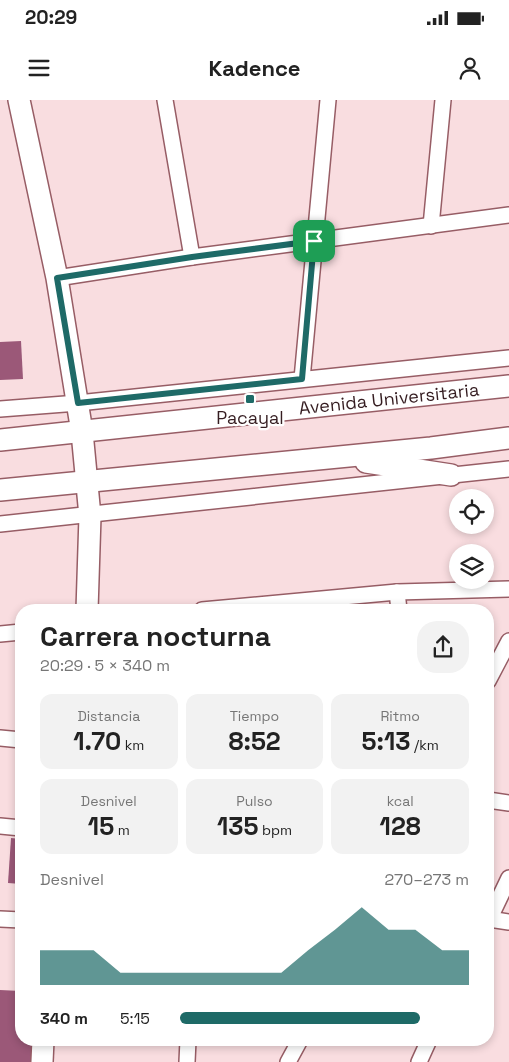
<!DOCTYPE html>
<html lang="es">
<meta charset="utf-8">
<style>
:root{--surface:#fff;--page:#f2f2f2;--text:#222;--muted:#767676;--accent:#1e6a67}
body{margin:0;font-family:"Space Grotesk",sans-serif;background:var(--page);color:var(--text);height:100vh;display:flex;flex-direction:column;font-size:19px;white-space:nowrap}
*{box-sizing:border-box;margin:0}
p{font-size:16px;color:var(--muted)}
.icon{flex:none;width:28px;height:28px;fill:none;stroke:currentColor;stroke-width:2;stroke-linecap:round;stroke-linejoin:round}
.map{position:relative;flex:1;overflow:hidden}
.side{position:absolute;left:15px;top:504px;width:479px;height:442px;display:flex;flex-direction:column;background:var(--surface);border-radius:20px;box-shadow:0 2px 8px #0003}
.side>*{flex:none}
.fabs{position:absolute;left:449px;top:389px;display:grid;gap:10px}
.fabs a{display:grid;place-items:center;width:45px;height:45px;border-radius:50%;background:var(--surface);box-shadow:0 2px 8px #0003;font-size:25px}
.pin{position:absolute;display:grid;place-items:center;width:42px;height:42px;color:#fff;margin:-21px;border-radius:10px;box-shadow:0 2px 8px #0006}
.round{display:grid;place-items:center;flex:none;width:52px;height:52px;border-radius:20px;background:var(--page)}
.headline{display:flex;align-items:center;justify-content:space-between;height:85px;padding:0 25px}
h1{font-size:28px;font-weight:600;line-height:38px}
.metrics{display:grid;grid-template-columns:repeat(3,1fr);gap:8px;height:85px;padding:5px 25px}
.metrics div{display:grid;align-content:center;border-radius:12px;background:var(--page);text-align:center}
.metrics b{font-size:25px;font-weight:600}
.metrics small{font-size:14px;font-weight:400}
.metrics p{font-size:14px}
.chart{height:140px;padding:10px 25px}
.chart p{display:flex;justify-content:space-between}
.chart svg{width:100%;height:90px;margin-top:5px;fill:var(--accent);opacity:.7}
ul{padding:0 25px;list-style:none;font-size:16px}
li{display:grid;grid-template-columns:80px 60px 1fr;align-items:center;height:38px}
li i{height:12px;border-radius:6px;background:var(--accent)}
.status{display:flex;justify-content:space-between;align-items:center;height:35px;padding:0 25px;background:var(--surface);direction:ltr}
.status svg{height:14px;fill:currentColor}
header{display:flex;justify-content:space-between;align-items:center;height:65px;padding:0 25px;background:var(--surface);font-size:22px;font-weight:600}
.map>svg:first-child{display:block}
</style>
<div class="status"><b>20:29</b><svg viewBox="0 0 49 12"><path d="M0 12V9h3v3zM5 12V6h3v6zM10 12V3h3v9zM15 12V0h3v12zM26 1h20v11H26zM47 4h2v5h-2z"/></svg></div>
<header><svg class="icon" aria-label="menu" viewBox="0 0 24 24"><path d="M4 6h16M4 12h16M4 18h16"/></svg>Kadence<svg class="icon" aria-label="person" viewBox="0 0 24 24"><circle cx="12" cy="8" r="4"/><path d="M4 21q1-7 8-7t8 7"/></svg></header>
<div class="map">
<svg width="509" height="962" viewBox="0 0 509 962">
<rect width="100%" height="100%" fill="#f9dde0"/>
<!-- building -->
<g fill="#9b5878">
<path d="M21,241L23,279L0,280V242Z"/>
<path d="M11,738L21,739V784L8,783Z"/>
<path d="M0,890L21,891V940H40L39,962H0Z"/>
</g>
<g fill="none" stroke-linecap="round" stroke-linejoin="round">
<!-- street casing -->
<g stroke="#975d65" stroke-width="18">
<g id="street">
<path d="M165,0L192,157"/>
<path d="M431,126L443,0"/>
<path d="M57,178L192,157L509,115"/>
<path d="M302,279L328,0"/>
<path d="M0,309L78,303L509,258"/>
<path d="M0,424L509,369"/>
<path d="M397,492L399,510"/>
<path d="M202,510L397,492L509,489"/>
<path d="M0,534L21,532"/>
<path d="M488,581L509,541"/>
<path d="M0,638L21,640"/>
<path d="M488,700L509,703"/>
<path d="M0,726L21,728"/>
<path d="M0,819L21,820"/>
<path d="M489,819L509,822"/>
<path d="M488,822L509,778"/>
<path d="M187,962L188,940"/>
<path d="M288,962L300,940"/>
<path d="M419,962L429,940"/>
</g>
</g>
<!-- secondary casing -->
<g stroke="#975d65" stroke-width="24">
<g id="secondary">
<path d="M19,0L57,178L82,332L90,416L87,510"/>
<path d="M0,340L509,286"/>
<path d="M366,362L451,375"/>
<path d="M0,390L431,348L509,338"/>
<path d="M42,962L43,940"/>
</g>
</g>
<!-- street -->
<use href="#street" stroke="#fff" stroke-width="15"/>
<!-- secondary -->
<use href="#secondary" stroke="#fff" stroke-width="21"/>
</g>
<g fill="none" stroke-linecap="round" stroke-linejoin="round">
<!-- route casing -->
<g stroke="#fff" stroke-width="10">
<path id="route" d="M314,141L302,279L78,303L57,178L192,157Z"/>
</g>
<!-- route -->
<use href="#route" stroke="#1e6a67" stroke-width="6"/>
</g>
<!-- markers -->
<rect fill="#1e6a67" stroke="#fff" stroke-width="2" x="245" y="294" width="10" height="10" rx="2.5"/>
<g text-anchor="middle" stroke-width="4.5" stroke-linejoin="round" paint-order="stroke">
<!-- street labels -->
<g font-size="18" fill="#351d21" stroke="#fff">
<text transform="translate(389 299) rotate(-6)" y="6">Avenida Universitaria</text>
</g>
<!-- poi labels -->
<g font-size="18" fill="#351d21" stroke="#fff">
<text x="250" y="324">Pacayal</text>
</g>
</g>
</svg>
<div class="fabs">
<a><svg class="icon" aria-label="locate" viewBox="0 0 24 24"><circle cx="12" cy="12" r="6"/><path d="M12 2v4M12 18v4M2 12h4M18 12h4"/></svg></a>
<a><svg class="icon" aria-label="layers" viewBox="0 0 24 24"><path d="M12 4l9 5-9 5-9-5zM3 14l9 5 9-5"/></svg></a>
</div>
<div class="pin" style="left:314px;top:141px;background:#1e9e55"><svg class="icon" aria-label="arrive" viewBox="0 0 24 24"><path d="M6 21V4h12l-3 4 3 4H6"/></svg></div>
<section class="side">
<div class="headline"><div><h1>Carrera nocturna</h1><p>20:29 · 5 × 340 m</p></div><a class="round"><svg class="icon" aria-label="share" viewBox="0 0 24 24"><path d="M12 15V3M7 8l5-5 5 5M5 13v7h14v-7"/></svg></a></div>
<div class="metrics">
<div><p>Distancia</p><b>1.70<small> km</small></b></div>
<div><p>Tiempo</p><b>8:52</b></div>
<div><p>Ritmo</p><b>5:13<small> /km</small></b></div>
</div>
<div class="metrics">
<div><p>Desnivel</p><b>15<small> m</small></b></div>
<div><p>Pulso</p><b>135<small> bpm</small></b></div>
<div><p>kcal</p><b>128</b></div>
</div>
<div class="chart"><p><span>Desnivel</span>270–273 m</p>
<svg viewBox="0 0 160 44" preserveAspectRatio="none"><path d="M0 44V27L10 27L20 27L30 38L40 38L50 38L60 38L70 38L80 38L90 38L100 27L110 17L120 6L130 17L140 17L150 27L160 27V44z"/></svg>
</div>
<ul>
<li><b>340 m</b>5:15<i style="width:83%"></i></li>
</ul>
</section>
</div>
